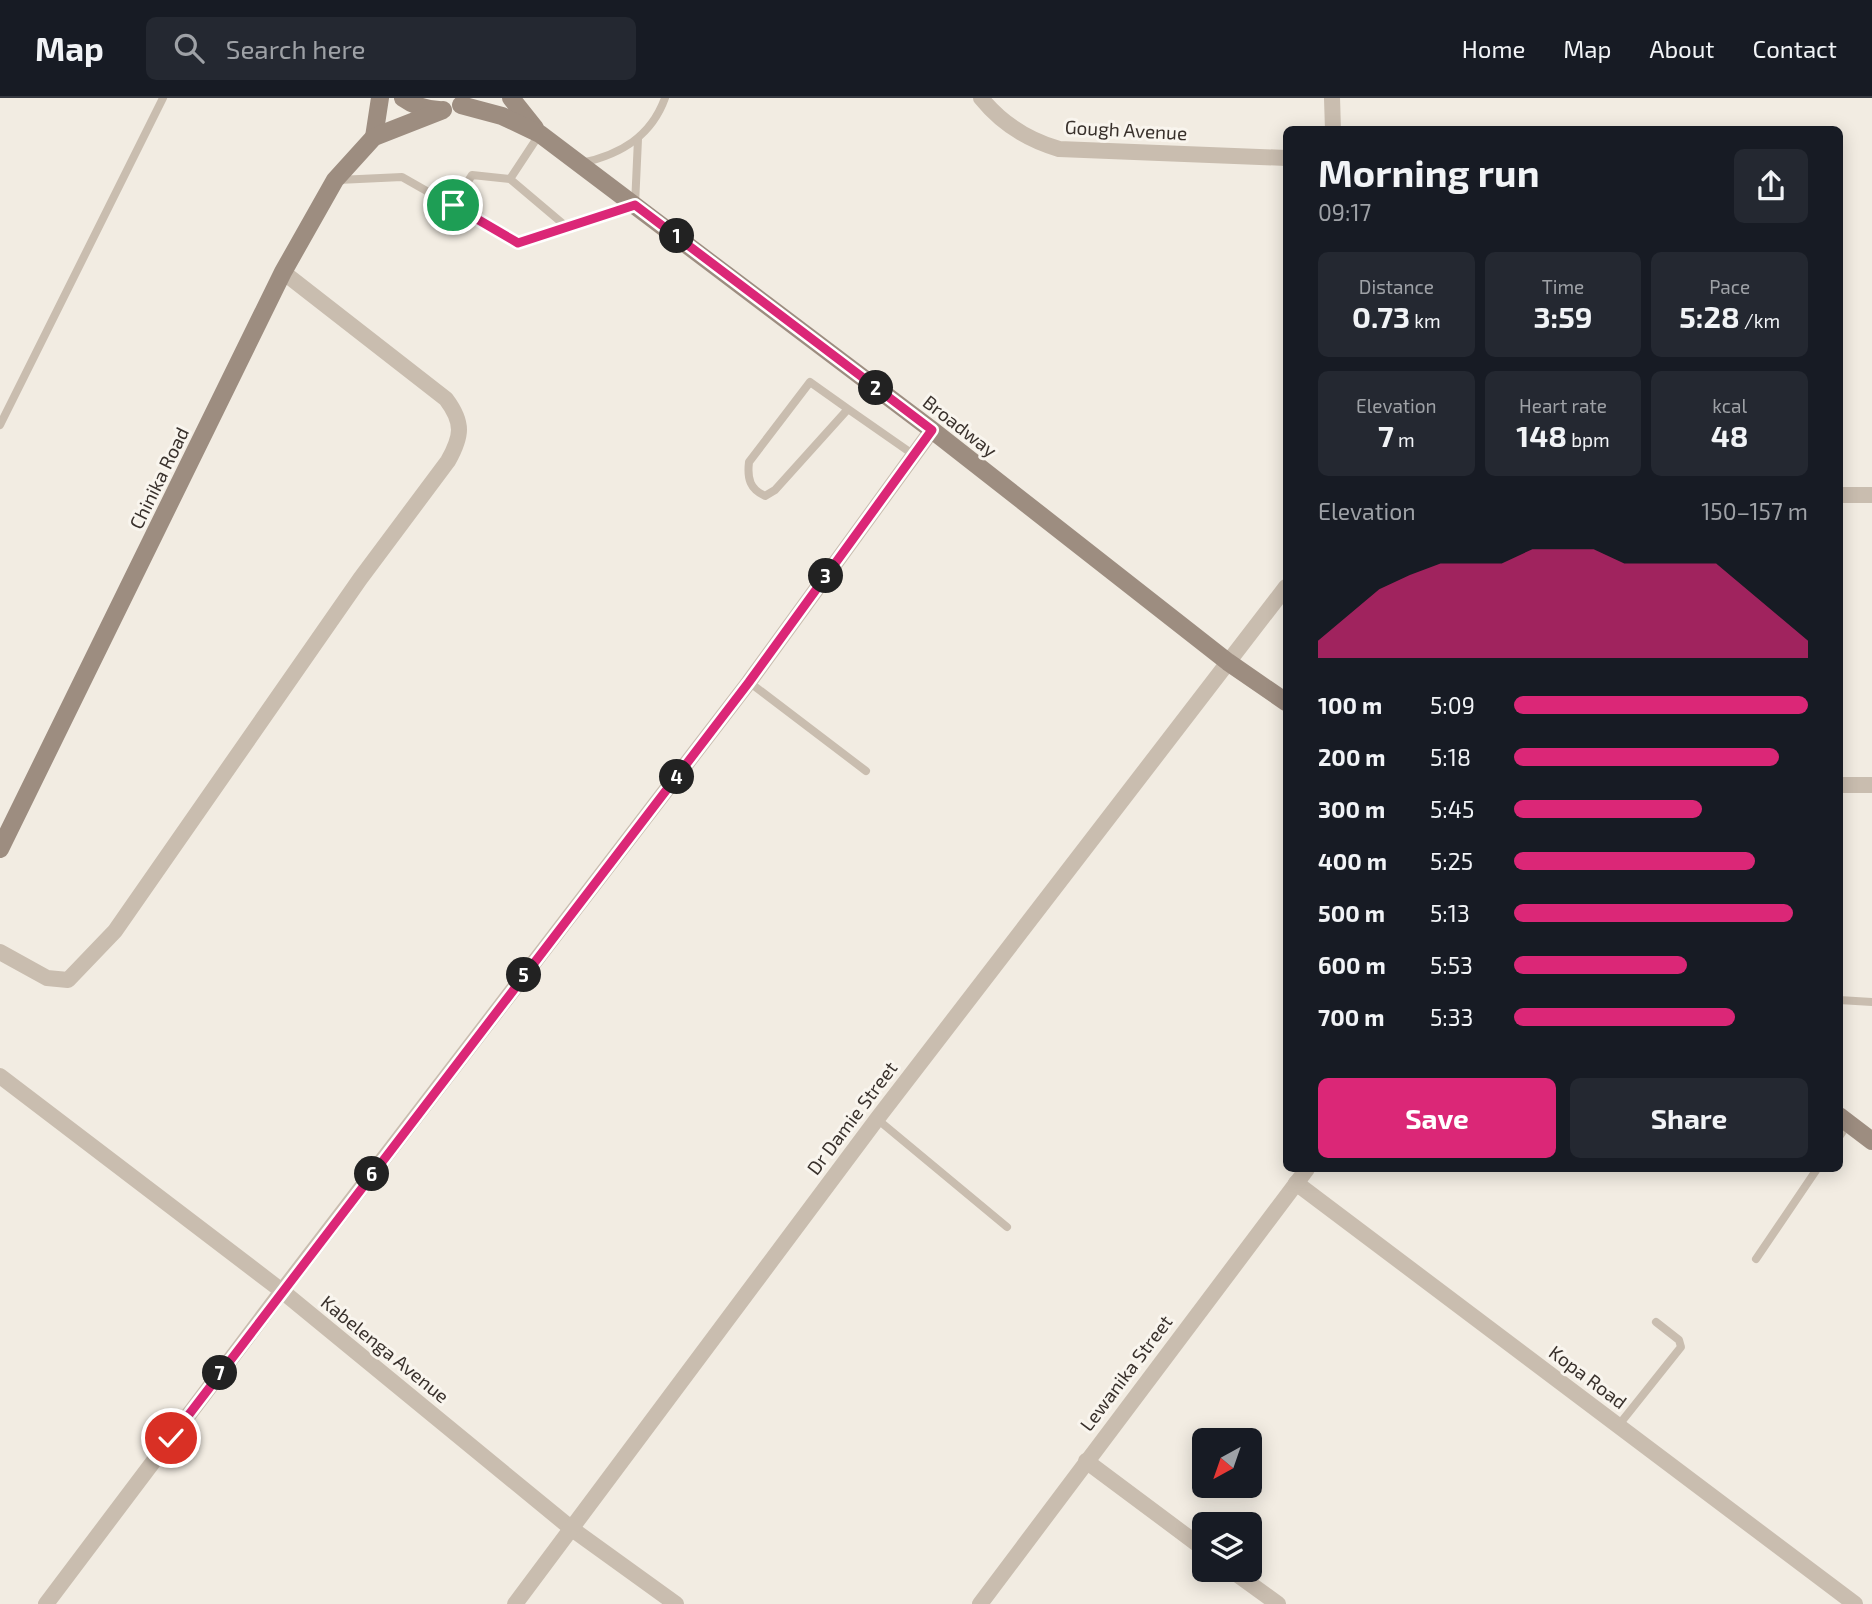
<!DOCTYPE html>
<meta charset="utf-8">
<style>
:root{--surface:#171b24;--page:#242831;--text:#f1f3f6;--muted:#9ea1a6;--line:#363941;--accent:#db2777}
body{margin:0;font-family:"Exo 2",sans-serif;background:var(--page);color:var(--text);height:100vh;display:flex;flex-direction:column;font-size:26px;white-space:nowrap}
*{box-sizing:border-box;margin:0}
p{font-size:23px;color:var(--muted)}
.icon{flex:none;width:38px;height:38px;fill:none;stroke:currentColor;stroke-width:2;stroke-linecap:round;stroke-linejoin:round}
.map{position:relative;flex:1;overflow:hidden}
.drawer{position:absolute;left:1283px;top:28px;width:560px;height:1046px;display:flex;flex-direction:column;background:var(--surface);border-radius:10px;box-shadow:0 4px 18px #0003}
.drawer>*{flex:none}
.needle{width:46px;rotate:220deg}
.controls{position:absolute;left:1192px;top:1330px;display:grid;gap:14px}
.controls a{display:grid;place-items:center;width:70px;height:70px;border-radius:10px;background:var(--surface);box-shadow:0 4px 18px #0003;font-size:35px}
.pin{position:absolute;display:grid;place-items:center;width:60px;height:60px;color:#fff;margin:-30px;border:4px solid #fff;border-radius:50%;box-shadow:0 2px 7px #0007}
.km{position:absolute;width:35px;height:35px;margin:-18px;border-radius:50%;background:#222;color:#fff;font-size:19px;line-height:35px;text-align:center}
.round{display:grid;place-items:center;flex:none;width:74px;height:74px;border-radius:10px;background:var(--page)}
.head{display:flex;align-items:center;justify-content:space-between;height:119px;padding:0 35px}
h1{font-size:38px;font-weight:700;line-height:52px}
.stats{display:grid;grid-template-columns:repeat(3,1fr);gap:10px;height:119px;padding:7px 35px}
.stats div{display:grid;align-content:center;border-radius:10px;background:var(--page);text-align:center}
.stats b{font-size:30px;font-weight:700}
.stats small{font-size:19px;font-weight:400}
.stats p{font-size:19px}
.chart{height:196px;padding:14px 35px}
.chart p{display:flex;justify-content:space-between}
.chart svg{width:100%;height:126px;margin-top:7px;fill:var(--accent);opacity:.7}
.button{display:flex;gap:14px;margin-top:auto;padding:14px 35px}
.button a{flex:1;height:80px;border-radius:10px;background:var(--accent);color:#fff;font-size:28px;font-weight:700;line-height:80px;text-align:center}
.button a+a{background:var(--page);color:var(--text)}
ul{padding:0 35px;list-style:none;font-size:23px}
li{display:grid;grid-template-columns:112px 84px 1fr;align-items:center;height:52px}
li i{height:18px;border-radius:9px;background:var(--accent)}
header{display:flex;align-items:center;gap:42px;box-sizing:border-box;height:98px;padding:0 35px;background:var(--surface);border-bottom:2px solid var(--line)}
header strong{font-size:33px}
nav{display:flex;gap:38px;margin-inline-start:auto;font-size:24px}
.search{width:490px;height:63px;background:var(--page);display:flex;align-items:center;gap:18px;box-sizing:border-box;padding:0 24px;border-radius:10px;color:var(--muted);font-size:26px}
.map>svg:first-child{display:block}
</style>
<header>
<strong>Map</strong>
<div class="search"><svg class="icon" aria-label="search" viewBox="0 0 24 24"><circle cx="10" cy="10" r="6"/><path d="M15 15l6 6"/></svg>Search here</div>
<nav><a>Home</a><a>Map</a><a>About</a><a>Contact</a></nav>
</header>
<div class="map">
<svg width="1872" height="1506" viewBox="0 0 1872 1506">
<rect width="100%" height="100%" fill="#f2ece2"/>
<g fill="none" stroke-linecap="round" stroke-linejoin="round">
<!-- lane -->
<g stroke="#c9bdaf" stroke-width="8">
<path d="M581,65C620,57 651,39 665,0"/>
<path d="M510,81L539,37"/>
<path d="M338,82L402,79L518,145L635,107L638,41"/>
<path d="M453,107L472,77L510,81L568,130"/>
<path d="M848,311L810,284L749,364C747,381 750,391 765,398L775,392L848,311L914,357"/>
<path d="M0,327L163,0"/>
<path d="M749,584L866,673"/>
<path d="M1839,902L1872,904"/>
<path d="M877,1021L1007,1129"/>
<path d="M1839,1039L1848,1026"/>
<path d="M1756,1161L1817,1071"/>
<path d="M1618,1328L1681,1249L1679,1242L1656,1224"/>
</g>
<!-- street -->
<g stroke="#c9bdaf" stroke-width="16">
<path d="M981,0C1002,26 1028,42 1059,51L1286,60"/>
<path d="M1332,0L1333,32"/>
<path d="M1839,397H1872"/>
<path d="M1839,687H1872"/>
<path d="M0,854L47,880L68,882L115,833L360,481L448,363C462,338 464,325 446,301L283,174"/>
<path d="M0,978L282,1193L572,1431L676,1506"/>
<path d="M1296,1085L1855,1506"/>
<path d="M1086,1363L1204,1451"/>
<path d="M1231,1472L1278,1506"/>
<path d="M46,1506L282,1193L749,584L932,332"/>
<path d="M515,1506L877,1021L1286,489"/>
<path d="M980,1506L1307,1071"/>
</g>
<!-- secondary -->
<g stroke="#9d8d80" stroke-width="18">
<path d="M403,0C414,8 425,11 439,12"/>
<path d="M511,0L535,30"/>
<path d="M461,7L502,18L540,36L932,332L1228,564L1286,604"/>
<path d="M374,39L380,0"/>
<path d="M0,751L283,174L335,82L374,39L443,12"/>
<path d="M1839,1018L1872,1043"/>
</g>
</g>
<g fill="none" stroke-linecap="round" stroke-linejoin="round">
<!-- route casing -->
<g stroke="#fff" stroke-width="14">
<path id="route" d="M171,1340L749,584L932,332L635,107L518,145L453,107"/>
</g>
<!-- route -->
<use href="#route" stroke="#db2777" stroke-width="9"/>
</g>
<g text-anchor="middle" stroke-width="6" stroke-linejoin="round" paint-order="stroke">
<!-- street labels -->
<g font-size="19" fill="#39312c" stroke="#f9f5ee">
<text transform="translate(1126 32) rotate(3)" y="7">Gough Avenue</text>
<text transform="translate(960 328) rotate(38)" y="7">Broadway</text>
<text transform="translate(159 380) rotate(-64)" y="7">Chinika Road</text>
<text transform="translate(852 1020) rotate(-53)" y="7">Dr Damie Street</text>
<text transform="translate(385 1251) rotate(39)" y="7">Kabelenga Avenue</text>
<text transform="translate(1126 1275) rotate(-53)" y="7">Lewanika Street</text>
<text transform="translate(1588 1279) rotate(37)" y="7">Kopa Road</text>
</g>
</g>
</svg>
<div class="controls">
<a><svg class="needle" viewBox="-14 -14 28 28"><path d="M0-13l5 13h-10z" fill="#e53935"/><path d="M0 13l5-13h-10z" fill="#9ea1a6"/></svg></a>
<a><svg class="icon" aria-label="layers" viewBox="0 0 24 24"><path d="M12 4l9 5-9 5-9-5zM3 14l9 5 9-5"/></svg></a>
</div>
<div class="pin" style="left:453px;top:107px;background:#1e9e55"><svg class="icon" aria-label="arrive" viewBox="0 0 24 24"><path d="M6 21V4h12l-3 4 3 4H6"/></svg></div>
<div class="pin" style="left:171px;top:1340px;background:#d93025"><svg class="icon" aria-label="check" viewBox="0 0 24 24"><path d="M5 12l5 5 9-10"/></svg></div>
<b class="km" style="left:677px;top:138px">1</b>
<b class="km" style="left:876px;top:290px">2</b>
<b class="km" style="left:826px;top:478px">3</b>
<b class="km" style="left:677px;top:679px">4</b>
<b class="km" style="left:524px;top:877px">5</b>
<b class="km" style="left:372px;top:1076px">6</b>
<b class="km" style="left:220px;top:1275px">7</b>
<section class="drawer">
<div class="head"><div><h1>Morning run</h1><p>09:17</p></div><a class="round"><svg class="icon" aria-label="share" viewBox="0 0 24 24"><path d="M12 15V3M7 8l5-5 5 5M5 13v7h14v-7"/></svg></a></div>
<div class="stats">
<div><p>Distance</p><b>0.73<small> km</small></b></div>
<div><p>Time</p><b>3:59</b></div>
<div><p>Pace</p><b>5:28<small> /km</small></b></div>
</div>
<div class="stats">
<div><p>Elevation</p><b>7<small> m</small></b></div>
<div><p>Heart rate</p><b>148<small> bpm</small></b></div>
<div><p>kcal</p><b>48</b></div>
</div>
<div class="chart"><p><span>Elevation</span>150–157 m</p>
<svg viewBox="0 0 160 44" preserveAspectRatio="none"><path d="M0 44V38L10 29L20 20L30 15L40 11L50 11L60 11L70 6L80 6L90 6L100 11L110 11L120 11L130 11L140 20L150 29L160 38V44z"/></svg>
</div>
<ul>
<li><b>100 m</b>5:09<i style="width:100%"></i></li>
<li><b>200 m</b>5:18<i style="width:90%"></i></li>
<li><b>300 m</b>5:45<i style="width:64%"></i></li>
<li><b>400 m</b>5:25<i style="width:82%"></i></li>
<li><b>500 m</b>5:13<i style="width:95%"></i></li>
<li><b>600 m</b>5:53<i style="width:59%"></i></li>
<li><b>700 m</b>5:33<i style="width:75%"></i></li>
</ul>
<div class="button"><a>Save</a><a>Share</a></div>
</section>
</div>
